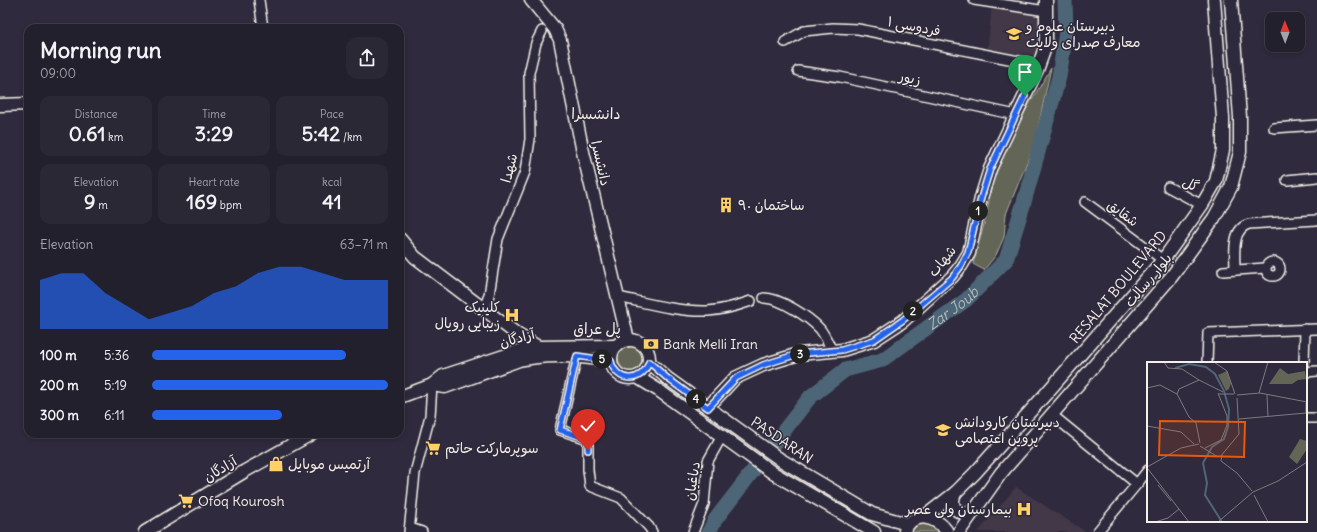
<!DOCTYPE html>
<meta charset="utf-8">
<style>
:root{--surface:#23202e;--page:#2b2836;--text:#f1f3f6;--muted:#a3a3aa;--line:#403e4a;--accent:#2563eb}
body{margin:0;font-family:Delius,"Playpen Sans Arabic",sans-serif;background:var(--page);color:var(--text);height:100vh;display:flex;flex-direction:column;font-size:15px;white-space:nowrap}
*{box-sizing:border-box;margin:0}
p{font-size:13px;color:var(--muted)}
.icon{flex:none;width:22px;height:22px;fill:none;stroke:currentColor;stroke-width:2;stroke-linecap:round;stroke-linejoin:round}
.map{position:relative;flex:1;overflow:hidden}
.panel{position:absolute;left:24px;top:24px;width:380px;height:414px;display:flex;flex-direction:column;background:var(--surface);border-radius:12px;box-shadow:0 2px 6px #0003,0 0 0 1px var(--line)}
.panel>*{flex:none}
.needle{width:26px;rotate:359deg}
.buttons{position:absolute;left:1265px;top:12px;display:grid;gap:8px}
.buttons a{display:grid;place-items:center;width:40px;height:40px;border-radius:8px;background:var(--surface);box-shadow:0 2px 6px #0003,0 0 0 1px var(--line);font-size:20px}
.pin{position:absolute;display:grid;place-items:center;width:34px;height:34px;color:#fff;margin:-41px -17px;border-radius:50% 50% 50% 0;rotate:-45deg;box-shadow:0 0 4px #0007}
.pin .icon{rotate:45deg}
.km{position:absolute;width:20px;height:20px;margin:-10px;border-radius:50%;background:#222;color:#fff;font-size:11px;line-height:20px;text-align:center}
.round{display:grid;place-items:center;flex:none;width:42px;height:42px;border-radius:12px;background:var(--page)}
.summary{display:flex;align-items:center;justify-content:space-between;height:68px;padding:0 16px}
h1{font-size:22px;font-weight:800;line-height:30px}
.stats{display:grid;grid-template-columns:repeat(3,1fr);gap:6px;height:68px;padding:4px 16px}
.stats div{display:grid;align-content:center;border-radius:10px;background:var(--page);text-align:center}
.stats b{font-size:20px;font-weight:800}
.stats small{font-size:11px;font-weight:400}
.stats p{font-size:11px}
.chart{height:112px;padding:8px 16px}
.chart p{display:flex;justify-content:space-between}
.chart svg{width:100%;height:72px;margin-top:4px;fill:var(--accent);opacity:.7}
ul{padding:0 16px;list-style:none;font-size:13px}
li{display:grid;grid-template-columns:64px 48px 1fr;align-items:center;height:30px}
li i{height:10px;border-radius:5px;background:var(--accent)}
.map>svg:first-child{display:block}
</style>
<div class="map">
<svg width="1317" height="532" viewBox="0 0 1317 532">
<rect width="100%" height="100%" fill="#2f2a3d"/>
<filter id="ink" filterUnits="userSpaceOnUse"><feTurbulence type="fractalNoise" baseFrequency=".025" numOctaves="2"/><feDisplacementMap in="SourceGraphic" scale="8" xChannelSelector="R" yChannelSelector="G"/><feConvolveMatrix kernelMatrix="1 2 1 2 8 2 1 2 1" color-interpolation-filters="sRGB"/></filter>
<g filter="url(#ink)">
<!-- built -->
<g fill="#433947">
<path d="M992,3L1039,13L1037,62L987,54Z"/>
<path d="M1016,487L1086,532H978Z"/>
</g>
<!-- green -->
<g fill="#636557" stroke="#acaba0">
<path d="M1051,68L1034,145L1006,214L1004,237L996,255L984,270L973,264L985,221L993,181L1004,153L1024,113Z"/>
<circle cx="630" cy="359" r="15"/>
<path d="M920,523H928L941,532H910L914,525Z"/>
</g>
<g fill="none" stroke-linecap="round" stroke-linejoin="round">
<!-- river -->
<path stroke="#4e6677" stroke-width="15" id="s1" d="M709,532L715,520L810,397L845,370L882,360L966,300L1006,260L1024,202L1059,77L1066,32L1065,0"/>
<!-- street casing -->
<g stroke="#f4f1e8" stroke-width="12">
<g id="street">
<path d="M259,0L263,28"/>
<path d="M974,0L1046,11"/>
<path d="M785,42L804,31L833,28L858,29L1039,65"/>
<path d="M798,71L840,77L1016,115"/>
<path d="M1274,128L1317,125"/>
<path d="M1287,180L1317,177"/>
<path d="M1168,187L1202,205"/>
<path d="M1085,202L1163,260"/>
<circle cx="1273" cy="269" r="7"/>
<path d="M1235,270C1235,255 1231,229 1249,224L1317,220"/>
<path d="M1223,271L1265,268"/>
<path d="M618,297C647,303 678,312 708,311C723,310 737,306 751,301"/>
<path d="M764,298C780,298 809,317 820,329C825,335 828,344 833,351"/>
<path d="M484,309L489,295L498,239L525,172L530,139L529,73L536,43L542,31"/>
<path d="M577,356L560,430L588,439V470L590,486L621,498L649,527L652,532"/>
<path d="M1207,363L1208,333L1317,329"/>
<path d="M1304,363L1305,329"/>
<path d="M1306,372L1317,371"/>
<path d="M1051,414L1137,484L1148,470"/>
<path d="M1306,418H1317"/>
<path d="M410,528L422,532"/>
<path d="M409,532L415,473L430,416L432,385"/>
<path d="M693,532L704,504L708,461L722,436"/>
<path d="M1097,532L1137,484"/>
</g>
</g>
<!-- secondary casing -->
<g stroke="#f4f1e8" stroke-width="15">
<g id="secondary">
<path d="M531,0L555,29L560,40L583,152L628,340"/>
<path d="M0,105L28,104"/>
<path d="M400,239L415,257L518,335L538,347"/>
<circle cx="630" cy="359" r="19"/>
<path d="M649,362L667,378L781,460L872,514L907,524"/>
<path d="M637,377L658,390L773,473L874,532"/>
<path d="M432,385L445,387L519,360C549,353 580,356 611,361"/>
<path d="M400,397L432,385L443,376L522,350L538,347L615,346"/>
<path d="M708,407L735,378L763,365L799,354L842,350L874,340L903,321L952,277L961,266L969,253L981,198L990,169L1037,70L1046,45V0"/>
<path d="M955,493C949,508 958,516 973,511"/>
<path d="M924,517L955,493L975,473L1044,396L1163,260L1202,205L1216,181L1223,150V118L1214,0"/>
<path d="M905,531C911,510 938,516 947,532"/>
<path d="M145,532L245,471L311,434"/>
<path d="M959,532L1001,473L1172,276L1214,218L1231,187L1240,152V117L1231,0"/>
</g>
</g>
<!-- street -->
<use href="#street" stroke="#2f2a3d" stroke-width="9"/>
<!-- secondary -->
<use href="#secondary" stroke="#2f2a3d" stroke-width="12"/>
</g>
</g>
<g fill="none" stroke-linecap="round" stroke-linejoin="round" filter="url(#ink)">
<!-- route casing -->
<g stroke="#fff" stroke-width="8">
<path id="route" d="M588,450V439L560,430L577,356L611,361C616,383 642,384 649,362L667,378L708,408L736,378L763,365L798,354L842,350L874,340L903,320L952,278L961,266L968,252L981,198L990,169L1025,96"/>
</g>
<!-- route -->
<use href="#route" stroke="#2563eb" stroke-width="5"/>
</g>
<!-- icons -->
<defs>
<g id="school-bare" transform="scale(1.2)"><path d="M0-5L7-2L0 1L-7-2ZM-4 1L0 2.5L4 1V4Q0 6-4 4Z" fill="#ffd166" stroke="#2f2a3d" stroke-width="2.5" paint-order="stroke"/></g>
<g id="building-bare" transform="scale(1.2)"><path d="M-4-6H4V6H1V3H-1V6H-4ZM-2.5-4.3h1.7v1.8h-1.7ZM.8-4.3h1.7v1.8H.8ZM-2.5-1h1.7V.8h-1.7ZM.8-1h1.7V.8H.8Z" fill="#ffd166" stroke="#2f2a3d" stroke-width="2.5" paint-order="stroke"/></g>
<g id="hospital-bare" transform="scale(1.2)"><path d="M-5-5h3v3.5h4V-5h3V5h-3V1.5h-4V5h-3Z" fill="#ffd166" stroke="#2f2a3d" stroke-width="2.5" paint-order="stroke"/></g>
<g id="bank-bare" transform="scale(1.2)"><path d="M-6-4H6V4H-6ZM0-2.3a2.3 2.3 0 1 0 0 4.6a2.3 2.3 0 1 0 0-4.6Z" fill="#ffd166" stroke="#2f2a3d" stroke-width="2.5" paint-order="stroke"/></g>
<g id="supermarket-bare" transform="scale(1.2)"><path d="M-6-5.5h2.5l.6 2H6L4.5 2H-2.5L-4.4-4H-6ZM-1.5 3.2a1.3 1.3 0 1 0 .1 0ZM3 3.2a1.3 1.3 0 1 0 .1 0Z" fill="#ffd166" stroke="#2f2a3d" stroke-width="2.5" paint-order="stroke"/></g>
<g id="shop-bare" transform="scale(1.2)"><path d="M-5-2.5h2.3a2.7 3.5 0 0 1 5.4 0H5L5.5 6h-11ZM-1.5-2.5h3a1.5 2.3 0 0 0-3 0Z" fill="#ffd166" stroke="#2f2a3d" stroke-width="2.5" paint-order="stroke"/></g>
</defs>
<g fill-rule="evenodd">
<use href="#school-bare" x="1014" y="34"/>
<use href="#building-bare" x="726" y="205"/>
<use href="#hospital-bare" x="512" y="315"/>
<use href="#bank-bare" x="651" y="344"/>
<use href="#school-bare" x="943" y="430"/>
<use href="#supermarket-bare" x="433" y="448"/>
<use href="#shop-bare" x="276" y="464"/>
<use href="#supermarket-bare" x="186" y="501"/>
<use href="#hospital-bare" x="1024" y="509"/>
</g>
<g text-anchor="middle" stroke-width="3" stroke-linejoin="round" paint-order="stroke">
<!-- street labels -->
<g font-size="14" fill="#f4f1e8" stroke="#2f2a3d">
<text transform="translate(914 26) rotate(11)" y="5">فردوسی ۱</text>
<text transform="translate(910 78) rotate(12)" y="5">زیور</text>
<text transform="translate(601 163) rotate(77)" y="5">دانشسرا</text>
<text transform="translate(509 168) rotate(-75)" y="5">شهدا</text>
<text transform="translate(1191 184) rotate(29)" y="5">گل</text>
<text transform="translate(1123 213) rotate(36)" y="5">شقایق</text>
<text transform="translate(942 261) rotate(-51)" y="5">شهاب</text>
<text transform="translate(1148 280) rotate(-50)" y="5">بلوار رسالت</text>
<text transform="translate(1118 287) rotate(-50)" y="5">RESALAT BOULEVARD</text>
<text transform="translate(517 338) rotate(-15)" y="5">آزادگان</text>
<text transform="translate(782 440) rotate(34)" y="5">PASDARAN</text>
<text transform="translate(220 469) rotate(-31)" y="5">آزادگان</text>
<text transform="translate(692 481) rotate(-81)" y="5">دباغیان</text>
</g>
<!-- poi labels -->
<g font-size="14" fill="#f4f1e8" stroke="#2f2a3d" text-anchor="start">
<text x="1026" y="31">دبیرستان علوم و<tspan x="1026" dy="16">معارف صدرای ولایت</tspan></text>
<text x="738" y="210">ساختمان ۹۰</text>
<text x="500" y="312" text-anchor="end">کلینیک<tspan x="500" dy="16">زیبایی رویال</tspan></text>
<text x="663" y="349">Bank Melli Iran</text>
<text x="955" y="427">دبیرستان کارودانش<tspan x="955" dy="16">پروین اعتصامی</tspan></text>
<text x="445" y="453">سوپرمارکت حاتم</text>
<text x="288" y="469">آرتمیس موبایل</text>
<text x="198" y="506">Ofoq Kourosh</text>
<text x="1012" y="514" text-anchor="end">بیمارستان ولی عصر</text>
</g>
<!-- neighbourhood labels -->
<g font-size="15" fill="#f4f1e8" stroke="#2f2a3d">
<text x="596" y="119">دانشسرا</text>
<text x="597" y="334">پل عراق</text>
</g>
<!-- water labels -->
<g font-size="15" font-style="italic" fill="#b2b9bb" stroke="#2f2a3d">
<text dy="5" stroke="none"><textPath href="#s1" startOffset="339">Zar Joub</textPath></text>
</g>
</g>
<!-- overview -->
<g transform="translate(1147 362)">
<rect width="160" height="160" fill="#2f2a3d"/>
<path d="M133,6L141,12L158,9L159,17L151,18L145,22H122ZM80,9L84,21L82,27L79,29L71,13ZM153,77L160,79V87L150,102L142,95Z" fill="#636557"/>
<path fill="none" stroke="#4e6677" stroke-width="2" d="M28,6L42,2L59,5L68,12L77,29L82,47L81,65L77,77L65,85L56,101L60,121L58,133L75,160"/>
<path fill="none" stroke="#7e7a81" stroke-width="1" d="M17,0L21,6L35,7L52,18M67,0L80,9L88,32M0,26L13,23L30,32M112,31L121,0M30,32L32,27L52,18L76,30M30,32L42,55L49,61L53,81M72,32H87M90,33L113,31L160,40M120,33L121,55M92,57L159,51V41M0,64L34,70L47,82M53,84L71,95M58,86L74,78L80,63V54L71,31M75,93L74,99L90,111L105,129M73,95L92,72L90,36M0,105L34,86L52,82M1,107L42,160M11,123L24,139M107,133L121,160M8,160L21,156L32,147M71,160L106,130L131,119L160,100"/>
<path fill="#e8590c" fill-opacity="0.15" stroke="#e8590c" stroke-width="2" d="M13,59L98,60L97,95L12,93Z"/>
<rect width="160" height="160" fill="none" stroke="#f4f1e8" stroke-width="2"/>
</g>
</svg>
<div class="buttons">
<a><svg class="needle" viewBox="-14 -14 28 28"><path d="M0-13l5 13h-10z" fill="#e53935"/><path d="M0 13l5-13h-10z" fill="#a3a3aa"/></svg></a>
</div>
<div class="pin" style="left:1025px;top:96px;background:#1e9e55"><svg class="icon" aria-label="arrive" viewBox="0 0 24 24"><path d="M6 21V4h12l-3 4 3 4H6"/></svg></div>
<div class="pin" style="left:588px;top:450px;background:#d93025"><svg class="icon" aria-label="check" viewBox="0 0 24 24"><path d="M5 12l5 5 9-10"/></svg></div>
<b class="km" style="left:978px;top:211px">1</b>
<b class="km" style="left:913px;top:311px">2</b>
<b class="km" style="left:800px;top:354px">3</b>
<b class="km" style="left:696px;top:399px">4</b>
<b class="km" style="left:602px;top:359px">5</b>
<section class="panel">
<div class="summary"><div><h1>Morning run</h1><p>09:00</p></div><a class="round"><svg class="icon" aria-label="share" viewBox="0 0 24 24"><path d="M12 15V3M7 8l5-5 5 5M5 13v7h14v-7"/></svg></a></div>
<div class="stats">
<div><p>Distance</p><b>0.61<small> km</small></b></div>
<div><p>Time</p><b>3:29</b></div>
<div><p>Pace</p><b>5:42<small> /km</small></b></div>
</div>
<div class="stats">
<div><p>Elevation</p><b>9<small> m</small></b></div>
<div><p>Heart rate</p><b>169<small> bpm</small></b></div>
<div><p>kcal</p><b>41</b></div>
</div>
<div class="chart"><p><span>Elevation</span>63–71 m</p>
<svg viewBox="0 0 160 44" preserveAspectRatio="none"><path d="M0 44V14L10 10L20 10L30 22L40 30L50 38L60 34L70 30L80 22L90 18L100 10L110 6L120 6L130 10L140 14L150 14L160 14V44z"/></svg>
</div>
<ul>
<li><b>100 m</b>5:36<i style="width:82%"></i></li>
<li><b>200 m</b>5:19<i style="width:100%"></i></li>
<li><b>300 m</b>6:11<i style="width:55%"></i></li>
</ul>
</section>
</div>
